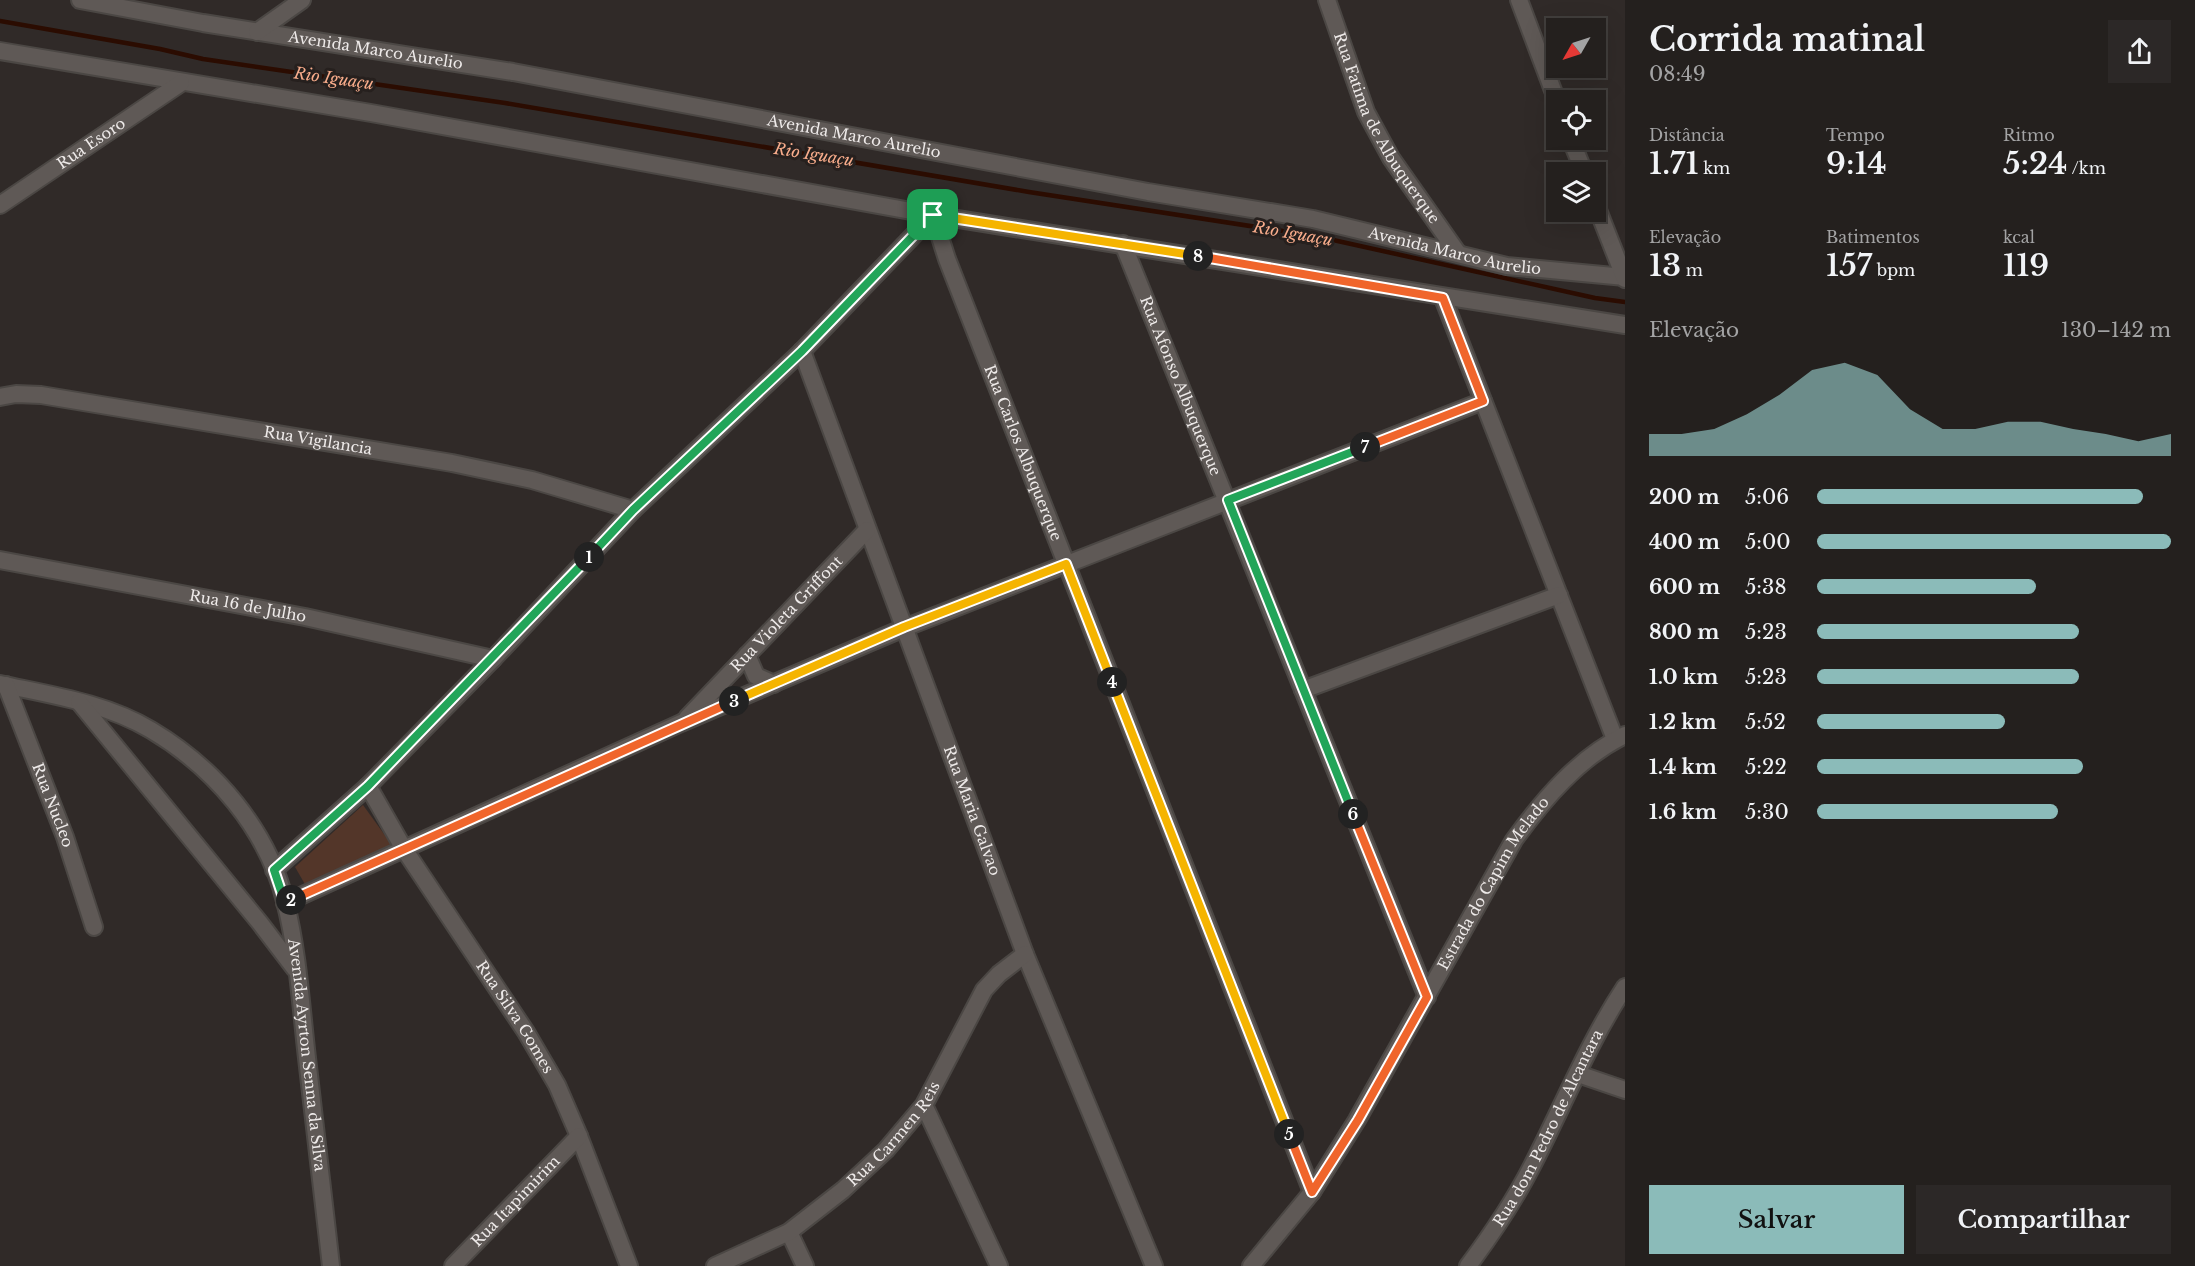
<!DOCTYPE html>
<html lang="pt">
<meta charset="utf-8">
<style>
:root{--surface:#24201e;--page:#2c2827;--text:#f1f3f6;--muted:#a3a3a4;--line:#413e3c;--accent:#8bbbb9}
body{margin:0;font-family:"Libre Baskerville",serif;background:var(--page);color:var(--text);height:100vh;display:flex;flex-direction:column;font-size:22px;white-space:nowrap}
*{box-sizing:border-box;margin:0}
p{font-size:20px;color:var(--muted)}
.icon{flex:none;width:33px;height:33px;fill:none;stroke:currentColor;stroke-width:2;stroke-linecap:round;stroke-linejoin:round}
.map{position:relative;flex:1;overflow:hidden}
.side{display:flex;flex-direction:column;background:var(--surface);width:570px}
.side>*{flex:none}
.needle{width:39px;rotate:231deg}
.tools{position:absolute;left:1546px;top:18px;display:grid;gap:12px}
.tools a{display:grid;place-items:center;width:60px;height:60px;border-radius:0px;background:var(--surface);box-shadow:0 6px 24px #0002,0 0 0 2px var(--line);font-size:30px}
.pin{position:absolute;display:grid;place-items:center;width:51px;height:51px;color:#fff;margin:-26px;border-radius:12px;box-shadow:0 3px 9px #0006}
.km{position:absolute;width:30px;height:30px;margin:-15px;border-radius:50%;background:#222;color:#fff;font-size:16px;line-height:30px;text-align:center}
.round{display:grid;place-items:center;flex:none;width:63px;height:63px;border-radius:0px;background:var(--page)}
.summary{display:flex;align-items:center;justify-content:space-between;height:102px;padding:0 24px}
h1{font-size:33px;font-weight:600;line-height:45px}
.metrics{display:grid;grid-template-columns:repeat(3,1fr);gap:9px;height:102px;padding:6px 24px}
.metrics div{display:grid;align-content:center}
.metrics b{font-size:30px;font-weight:600}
.metrics small{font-size:16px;font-weight:400}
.metrics p{font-size:16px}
.chart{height:168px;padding:12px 24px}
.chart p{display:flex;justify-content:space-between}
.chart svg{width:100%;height:108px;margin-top:6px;fill:var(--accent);opacity:.7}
.primary-button{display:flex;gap:12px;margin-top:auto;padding:12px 24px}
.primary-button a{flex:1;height:69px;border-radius:0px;background:var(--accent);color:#111;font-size:24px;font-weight:600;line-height:69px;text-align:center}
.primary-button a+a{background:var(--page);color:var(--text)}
ul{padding:0 24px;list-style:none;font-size:20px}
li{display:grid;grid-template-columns:96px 72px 1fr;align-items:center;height:45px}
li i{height:15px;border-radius:8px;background:var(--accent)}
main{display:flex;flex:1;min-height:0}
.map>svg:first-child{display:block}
</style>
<main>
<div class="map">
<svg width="1625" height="1266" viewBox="0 0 1625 1266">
<rect width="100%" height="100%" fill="#302a28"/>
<!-- green -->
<path fill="#533629" d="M363,805L392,845L306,886L295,867Z"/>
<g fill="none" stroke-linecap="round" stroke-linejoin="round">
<!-- stream -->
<path stroke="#2b0c01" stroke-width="4.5" d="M0,21L160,49L203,59L505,103L1029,192L1315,236L1595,298L1625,302"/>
<!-- minor casing -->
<g stroke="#4b4744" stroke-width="20">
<g id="minor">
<path id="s1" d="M80,0L203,23L513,72L1148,192L1313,219L1507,266L1625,277"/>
<path id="s2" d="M1327,0L1366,112L1391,158L1457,252"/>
<path d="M1519,0L1557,101"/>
<path d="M257,32L302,0"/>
<path d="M0,51L371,113L933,215L1625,325"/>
<path d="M1571,140L1584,172"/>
<path id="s3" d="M0,205L181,83"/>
<path d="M1596,205L1625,279"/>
<path id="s4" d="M1123,244L1427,997"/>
<path d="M1443,298L1615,739"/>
<path id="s5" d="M802,351L1025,954L1154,1266"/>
<path id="s6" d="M0,397L16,394L41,395L452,463L532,480L633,510"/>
<path id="s7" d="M0,560L305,617L493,659"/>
<path d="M747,655L756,676L774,684"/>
<path id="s8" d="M0,684C51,695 106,703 151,730C215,768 267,829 285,901C298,952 301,1006 307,1058C315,1128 323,1197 331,1266"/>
<path id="s9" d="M6,685L65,837L94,927"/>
<path d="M1303,690L1559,595"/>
<path d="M79,702L260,923L295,969"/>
<path id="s10" d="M687,718L867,530"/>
<path id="s11" d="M368,786L404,849L526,1032L557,1085L579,1136L629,1266"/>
<path id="s12" d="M274,870L368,786L493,659L633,510L802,351L933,215L947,259L1312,1192"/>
<path d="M285,903L681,723L904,628L1483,401"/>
<path d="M1578,1074L1625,1090"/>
<path d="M924,1105L999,1266"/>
<path d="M789,1232L805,1266"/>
<path id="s13" d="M453,1266L579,1136"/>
<path id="s14" d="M715,1266L789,1232L843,1190L886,1150L924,1105L984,990L999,974L1025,954"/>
<path id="s15" d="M1251,1266L1312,1192L1357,1120L1514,840C1543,800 1579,757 1625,735"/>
<path id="s16" d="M1468,1266C1492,1234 1514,1201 1532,1166C1563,1106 1588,1043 1625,987"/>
</g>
</g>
<!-- minor -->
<use href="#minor" stroke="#5f5956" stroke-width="16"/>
</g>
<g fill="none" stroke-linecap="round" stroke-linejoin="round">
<!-- split-1 casing -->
<g stroke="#fff" stroke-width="12">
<path id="split-1" d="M589,557L633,510L802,351L933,215"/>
</g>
<!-- split-2 casing -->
<g stroke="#fff" stroke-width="12">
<path id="split-2" d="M291,900L285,903L274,870L368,786L589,557"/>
</g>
<!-- split-3 casing -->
<g stroke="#fff" stroke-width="12">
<path id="split-3" d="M291,900L734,701"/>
</g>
<!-- split-4 casing -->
<g stroke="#fff" stroke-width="12">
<path id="split-4" d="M734,701L904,627L1066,564L1112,682"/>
</g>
<!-- split-5 casing -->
<g stroke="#fff" stroke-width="12">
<path id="split-5" d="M1112,682L1289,1134"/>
</g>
<!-- split-6 casing -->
<g stroke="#fff" stroke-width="12">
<path id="split-6" d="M1289,1134L1312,1192L1358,1120L1427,997L1353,814"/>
</g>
<!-- split-7 casing -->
<g stroke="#fff" stroke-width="12">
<path id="split-7" d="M1353,814L1228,500L1365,447"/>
</g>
<!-- split-8 casing -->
<g stroke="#fff" stroke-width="12">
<path id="split-8" d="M1198,256L1443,298L1483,401L1365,447"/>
</g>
<!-- split-9 casing -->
<g stroke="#fff" stroke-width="12">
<path id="split-9" d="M933,215L1198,256"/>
</g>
<!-- split-1 -->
<use href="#split-1" stroke="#22a559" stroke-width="8"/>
<!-- split-2 -->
<use href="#split-2" stroke="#22a559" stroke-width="8"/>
<!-- split-3 -->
<use href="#split-3" stroke="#f0652b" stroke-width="8"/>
<!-- split-4 -->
<use href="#split-4" stroke="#f5b400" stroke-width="8"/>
<!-- split-5 -->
<use href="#split-5" stroke="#f5b400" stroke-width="8"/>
<!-- split-6 -->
<use href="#split-6" stroke="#f0652b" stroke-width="8"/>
<!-- split-7 -->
<use href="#split-7" stroke="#22a559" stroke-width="8"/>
<!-- split-8 -->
<use href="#split-8" stroke="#f0652b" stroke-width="8"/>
<!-- split-9 -->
<use href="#split-9" stroke="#f5b400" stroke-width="8"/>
</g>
<g text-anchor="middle" stroke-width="6" stroke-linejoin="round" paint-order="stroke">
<!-- street labels -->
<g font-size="15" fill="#eeeae9" stroke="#26201e">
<text dy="5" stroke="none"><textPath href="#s1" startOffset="300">Avenida Marco Aurelio</textPath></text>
<text dy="5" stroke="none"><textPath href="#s2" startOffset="142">Rua Fatima de Albuquerque</textPath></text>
<text dy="5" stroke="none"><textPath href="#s1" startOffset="786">Avenida Marco Aurelio</textPath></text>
<text dy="5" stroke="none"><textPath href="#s3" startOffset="110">Rua Esoro</textPath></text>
<text dy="5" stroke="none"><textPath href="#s1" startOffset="1398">Avenida Marco Aurelio</textPath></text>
<text dy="5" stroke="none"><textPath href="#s4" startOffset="153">Rua Afonso Albuquerque</textPath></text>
<text dy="5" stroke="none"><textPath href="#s6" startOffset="322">Rua Vigilancia</textPath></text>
<text dy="5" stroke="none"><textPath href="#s12" startOffset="1184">Rua Carlos Albuquerque</textPath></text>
<text dy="5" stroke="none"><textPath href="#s7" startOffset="252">Rua 16 de Julho</textPath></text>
<text dy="5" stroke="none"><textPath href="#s10" startOffset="144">Rua Violeta Griffont</textPath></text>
<text dy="5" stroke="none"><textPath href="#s9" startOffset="129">Rua Nucleo</textPath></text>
<text dy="5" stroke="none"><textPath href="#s5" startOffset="490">Rua Maria Galvao</textPath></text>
<text dy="5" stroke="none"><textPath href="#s15" startOffset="454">Estrada do Capim Melado</textPath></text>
<text dy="5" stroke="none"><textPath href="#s11" startOffset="274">Rua Silva Gomes</textPath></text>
<text dy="5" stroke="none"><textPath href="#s8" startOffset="537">Avenida Ayrton Senna da Silva</textPath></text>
<text dy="5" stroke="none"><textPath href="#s16" startOffset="160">Rua dom Pedro de Alcantara</textPath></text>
<text dy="5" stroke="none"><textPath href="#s14" startOffset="226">Rua Carmen Reis</textPath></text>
<text dy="5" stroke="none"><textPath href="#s13" startOffset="90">Rua Itapimirim</textPath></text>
</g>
<!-- water labels -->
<g font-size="16" font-style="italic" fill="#f8ac8b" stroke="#26201e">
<text transform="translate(334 78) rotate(8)" y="6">Rio Iguaçu</text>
<text transform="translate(814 154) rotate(9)" y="6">Rio Iguaçu</text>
<text transform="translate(1293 233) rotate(10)" y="6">Rio Iguaçu</text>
</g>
</g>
</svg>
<div class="tools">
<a><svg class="needle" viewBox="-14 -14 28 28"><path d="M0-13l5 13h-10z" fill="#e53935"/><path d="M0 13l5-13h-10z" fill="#a3a3a4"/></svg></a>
<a><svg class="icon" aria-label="locate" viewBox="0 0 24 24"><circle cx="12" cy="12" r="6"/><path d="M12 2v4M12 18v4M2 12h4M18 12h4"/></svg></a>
<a><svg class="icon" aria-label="layers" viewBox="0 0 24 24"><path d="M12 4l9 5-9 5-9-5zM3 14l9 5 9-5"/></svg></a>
</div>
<div class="pin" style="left:933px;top:215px;background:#1e9e55"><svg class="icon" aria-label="arrive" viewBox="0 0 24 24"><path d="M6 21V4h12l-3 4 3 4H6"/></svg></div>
<b class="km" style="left:589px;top:557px">1</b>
<b class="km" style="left:291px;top:900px">2</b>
<b class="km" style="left:734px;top:701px">3</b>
<b class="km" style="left:1112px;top:682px">4</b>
<b class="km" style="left:1289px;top:1134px">5</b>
<b class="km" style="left:1353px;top:814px">6</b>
<b class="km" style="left:1365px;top:447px">7</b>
<b class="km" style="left:1198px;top:256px">8</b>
</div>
<section class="side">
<div class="summary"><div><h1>Corrida matinal</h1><p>08:49</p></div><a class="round"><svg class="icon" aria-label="share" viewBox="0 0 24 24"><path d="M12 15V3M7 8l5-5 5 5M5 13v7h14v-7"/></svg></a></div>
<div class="metrics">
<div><p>Distância</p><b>1.71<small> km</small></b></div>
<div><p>Tempo</p><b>9:14</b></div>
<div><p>Ritmo</p><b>5:24<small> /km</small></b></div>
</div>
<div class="metrics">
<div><p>Elevação</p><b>13<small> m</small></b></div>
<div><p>Batimentos</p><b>157<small> bpm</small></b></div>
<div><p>kcal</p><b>119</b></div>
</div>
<div class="chart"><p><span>Elevação</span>130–142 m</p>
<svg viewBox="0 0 160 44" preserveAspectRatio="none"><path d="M0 44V35L10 35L20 33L30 27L40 19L50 9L60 6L70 11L80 25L90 33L100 33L110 30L120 30L130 33L140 35L150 38L160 35V44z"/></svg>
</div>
<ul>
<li><b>200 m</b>5:06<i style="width:92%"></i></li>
<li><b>400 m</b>5:00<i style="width:100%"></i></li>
<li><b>600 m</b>5:38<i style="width:62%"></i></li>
<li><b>800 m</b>5:23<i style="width:74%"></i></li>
<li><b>1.0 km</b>5:23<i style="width:74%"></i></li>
<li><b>1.2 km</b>5:52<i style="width:53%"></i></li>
<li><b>1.4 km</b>5:22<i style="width:75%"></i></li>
<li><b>1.6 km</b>5:30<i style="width:68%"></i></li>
</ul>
<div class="primary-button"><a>Salvar</a><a>Compartilhar</a></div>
</section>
</main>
